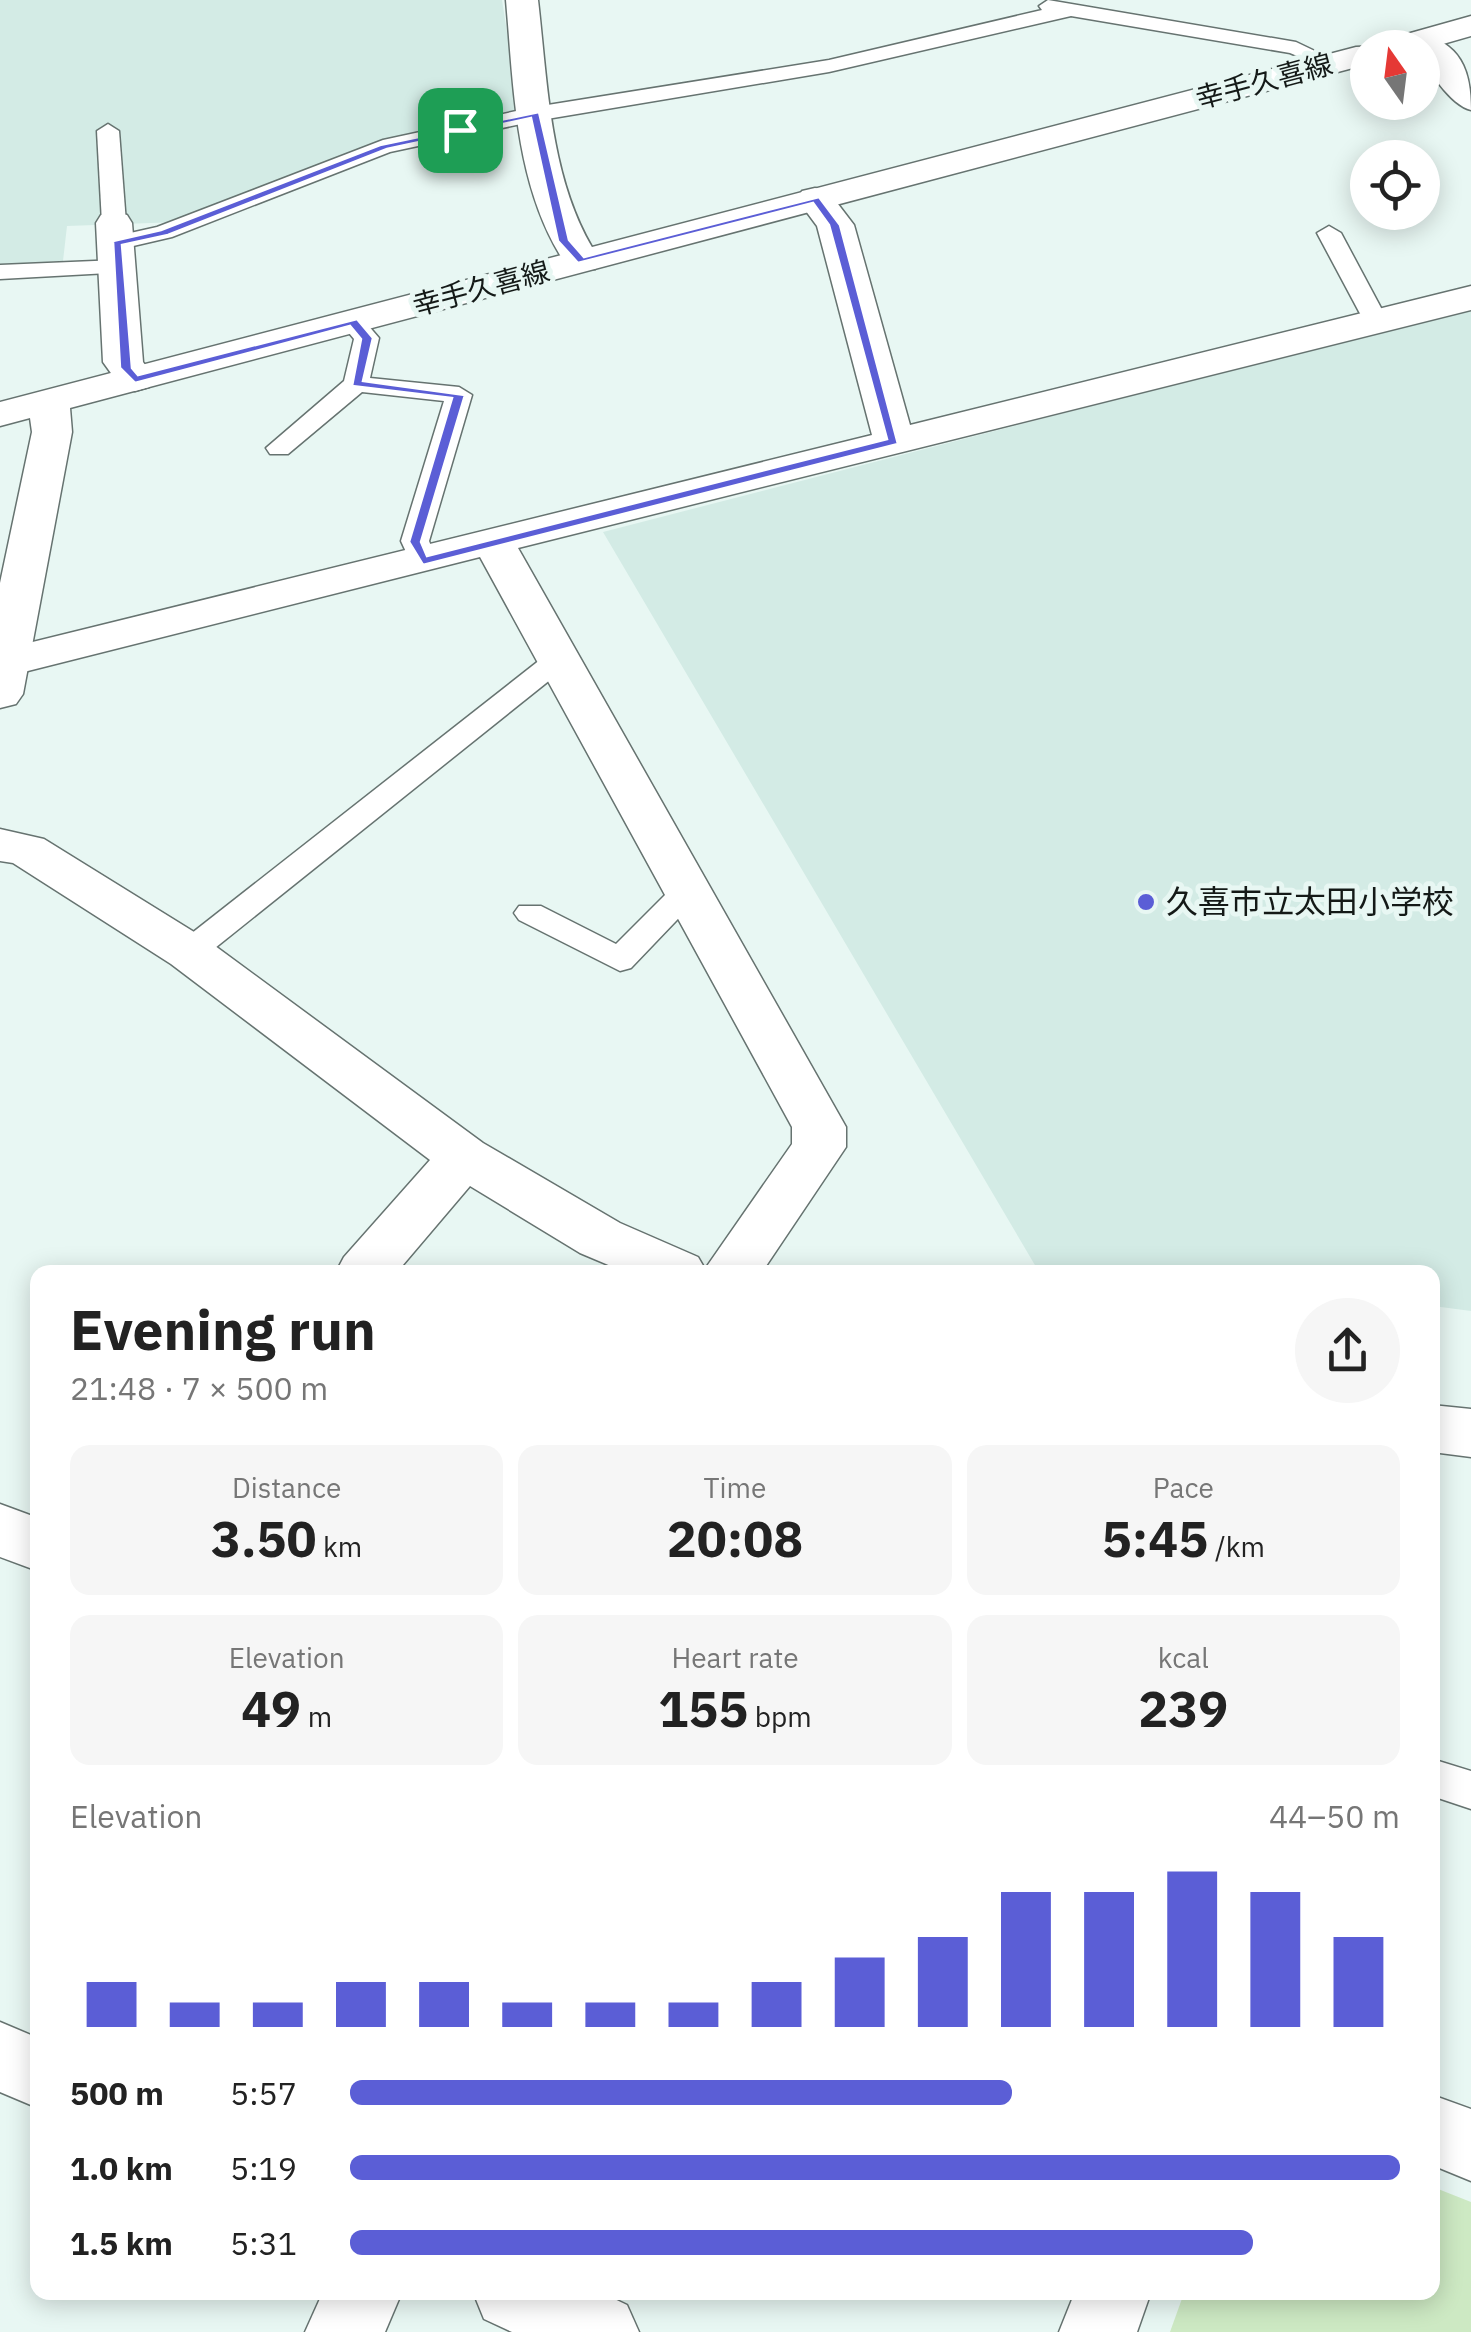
<!DOCTYPE html>
<meta charset="utf-8">
<style>
:root{--surface:#fff;--page:#f6f6f6;--text:#222;--muted:#767676;--accent:#5b5ed6}
body{margin:0;font-family:"IBM Plex Sans","Noto Sans JP",sans-serif;background:var(--page);color:var(--text);height:100vh;display:flex;flex-direction:column;font-size:38px;white-space:nowrap}
*{box-sizing:border-box;margin:0}
p{font-size:32px;color:var(--muted)}
.icon{flex:none;width:55px;height:55px;fill:none;stroke:currentColor;stroke-width:2;stroke-linecap:round;stroke-linejoin:round}
.map{position:relative;flex:1;overflow:hidden}
.panel{position:absolute;left:30px;top:1265px;width:1410px;height:1035px;display:flex;flex-direction:column;background:var(--surface);border-radius:20px;box-shadow:0 5px 25px #0003}
.panel>*{flex:none}
.needle{width:65px;rotate:346deg}
.tools{position:absolute;left:1350px;top:30px;display:grid;gap:20px}
.tools a{display:grid;place-items:center;width:90px;height:90px;border-radius:50%;background:var(--surface);box-shadow:0 5px 25px #0003;font-size:50px}
.pin{position:absolute;display:grid;place-items:center;width:85px;height:85px;color:#fff;margin:-42px;border-radius:20px;box-shadow:0 5px 15px #0006}
.round{display:grid;place-items:center;flex:none;width:105px;height:105px;border-radius:52px;background:var(--page)}
.headline{display:flex;align-items:center;justify-content:space-between;height:170px;padding:0 40px}
h1{font-size:55px;font-weight:700;line-height:75px}
.stats{display:grid;grid-template-columns:repeat(3,1fr);gap:15px;height:170px;padding:10px 40px}
.stats div{display:grid;align-content:center;border-radius:20px;background:var(--page);text-align:center}
.stats b{font-size:50px;font-weight:700}
.stats small{font-size:28px;font-weight:400}
.stats p{font-size:28px}
.chart{height:280px;padding:20px 40px}
.chart p{display:flex;justify-content:space-between}
.chart svg{width:100%;height:180px;margin-top:10px;stroke:var(--accent);stroke-width:6}
ul{padding:0 40px;list-style:none;font-size:32px}
li{display:grid;grid-template-columns:160px 120px 1fr;align-items:center;height:75px}
li i{height:25px;border-radius:12px;background:var(--accent)}
.map>svg:first-child{display:block}
</style>
<div class="map">
<svg width="1471" height="2332" viewBox="0 0 1471 2332">
<rect width="100%" height="100%" fill="#e8f7f3"/>
<!-- built -->
<g fill="#d3ebe5">
<path d="M0,0H502L519,110L357,150L179,222L67,226L63,261L0,265Z"/>
<path d="M1471,308V1311L1433,1306L1432,1272H1039L603,532Z"/>
</g>
<!-- green -->
<path fill="#cde9c3" d="M1433,2187L1471,2202V2332H1170L1184,2293L1432,2292Z"/>
<g fill="none" stroke-linecap="round" stroke-linejoin="round">
<!-- lane casing -->
<g stroke="#667370" stroke-width="3">
<g id="lane">
<path d="M1048,0L1296,42L1342,64L1331,70L1290,53L1071,16L829,72L535,121L390,152L172,237L116,250L104,243L108,238L157,227L383,140L535,107L829,60L1042,10L1039,6Z"/>
<path d="M108,124L119,131L126,223L114,230L102,223L97,131Z"/>
<path d="M1329,226L1341,233L1388,321L1385,326L1376,328L1364,321L1317,233Z"/>
<path d="M118,260L127,262L130,267L127,272L0,279V265Z"/>
<path d="M352,315L361,317L379,338L370,378L459,387L472,395L429,541L437,561L433,567H413L401,541L444,401L362,392L288,454H270L266,448L344,381L354,339L340,322Z"/>
<path d="M560,649L574,658L570,664L200,960H178L173,952L178,944L550,652Z"/>
<path d="M686,882L697,885L702,892L697,899L631,968L620,971L519,920L514,913L519,906H541L616,944L675,885Z"/>
<path d="M1432,1759L1471,1771V1809L1432,1796Z"/>
</g>
</g>
<!-- street casing -->
<g stroke="#667370" stroke-width="3">
<g id="street">
<path d="M506,0H538C548,86 550,188 601,261L595,269H569C515,192 514,91 506,0Z"/>
<path d="M1417,32C1461,43 1471,70 1471,110C1452,106 1422,66 1422,48H1404L1400,42L1405,35Z"/>
<path d="M815,188L828,191L854,225L910,425L1471,286V310L518,548L846,1127V1147L762,1272H625L580,1253L470,1186L397,1272H336L344,1257L430,1160L171,964L13,863L0,861V829L44,839L207,940L483,1143L620,1223L698,1257L705,1269L792,1144V1127L480,557L0,678V650L872,435L817,226L797,199L802,191Z"/>
<path d="M114,212L127,215L132,223L143,362L155,379L149,387L135,391L121,387L103,362L96,223L101,215Z"/>
<path d="M1432,1405L1471,1409V1457L1432,1452Z"/>
<path d="M0,2022L38,2038V2108L0,2092Z"/>
<path d="M323,2292H402L385,2332H305Z"/>
<path d="M473,2292H600L627,2305L639,2332H512L484,2319Z"/>
<path d="M1075,2292H1151L1137,2332H1059Z"/>
</g>
</g>
<!-- secondary casing -->
<g stroke="#667370" stroke-width="3">
<g id="secondary">
<path d="M1471,16V36L1422,50L1368,48V64L70,408L72,432L23,694L16,704L0,708V583L32,432L30,418L0,426V402L1356,47L1378,46L1382,41Z"/>
<path d="M0,1504L38,1518V1571L0,1557Z"/>
<path d="M1432,2095L1471,2109V2181L1432,2165Z"/>
</g>
</g>
<!-- lane -->
<use href="#lane" fill="#fff" fill-rule="evenodd"/>
<!-- street -->
<use href="#street" fill="#fff" fill-rule="evenodd"/>
<!-- secondary -->
<use href="#secondary" fill="#fff" fill-rule="evenodd"/>
</g>
<!-- route -->
<path fill="#5b5ed6" stroke="#fff" stroke-width="2.5" fill-rule="evenodd" d="M539,112L569,240L584,257L819,197L840,225L898,444L423,565L409,542L452,398L352,386L361,339L350,326L135,383L120,368L113,241L161,230L380,145ZM531,118L558,241L578,263L813,203L829,225L887,439L427,556L421,542L465,395L363,381L373,338L357,319L138,375L132,368L122,245L168,235L387,149Z"/>
<!-- markers -->
<circle fill="#5b5ed6" stroke="#e8f7f3" stroke-width="4" cx="1146" cy="902" r="10"/>
<g text-anchor="middle" stroke-width="10" stroke-linejoin="round" paint-order="stroke">
<!-- far-street labels -->
<g font-size="28" fill="#141917" stroke="#e8f7f3">
<text transform="translate(1264 81) rotate(-15)" y="10">幸手久喜線</text>
<text transform="translate(481 288) rotate(-15)" y="10">幸手久喜線</text>
</g>
<!-- poi labels -->
<g font-size="32" fill="#141917" stroke="#e8f7f3" text-anchor="start">
<text x="1166" y="913">久喜市立太田小学校</text>
</g>
</g>
</svg>
<div class="tools">
<a><svg class="needle" viewBox="-14 -14 28 28"><path d="M0-13l5 13h-10z" fill="#e53935"/><path d="M0 13l5-13h-10z" fill="#767676"/></svg></a>
<a><svg class="icon" aria-label="locate" viewBox="0 0 24 24"><circle cx="12" cy="12" r="6"/><path d="M12 2v4M12 18v4M2 12h4M18 12h4"/></svg></a>
</div>
<div class="pin" style="left:460px;top:130px;background:#1e9e55"><svg class="icon" aria-label="arrive" viewBox="0 0 24 24"><path d="M6 21V4h12l-3 4 3 4H6"/></svg></div>
<section class="panel">
<div class="headline"><div><h1>Evening run</h1><p>21:48 · 7 × 500 m</p></div><a class="round"><svg class="icon" aria-label="share" viewBox="0 0 24 24"><path d="M12 15V3M7 8l5-5 5 5M5 13v7h14v-7"/></svg></a></div>
<div class="stats">
<div><p>Distance</p><b>3.50<small> km</small></b></div>
<div><p>Time</p><b>20:08</b></div>
<div><p>Pace</p><b>5:45<small> /km</small></b></div>
</div>
<div class="stats">
<div><p>Elevation</p><b>49<small> m</small></b></div>
<div><p>Heart rate</p><b>155<small> bpm</small></b></div>
<div><p>kcal</p><b>239</b></div>
</div>
<div class="chart"><p><span>Elevation</span>44–50 m</p>
<svg viewBox="0 0 160 44" preserveAspectRatio="none"><path d="M5 44V33M15 44V38M25 44V38M35 44V33M45 44V33M55 44V38M65 44V38M75 44V38M85 44V33M95 44V27M105 44V22M115 44V11M125 44V11M135 44V6M145 44V11M155 44V22"/></svg>
</div>
<ul>
<li><b>500 m</b>5:57<i style="width:63%"></i></li>
<li><b>1.0 km</b>5:19<i style="width:100%"></i></li>
<li><b>1.5 km</b>5:31<i style="width:86%"></i></li>
</ul>
</section>
</div>
